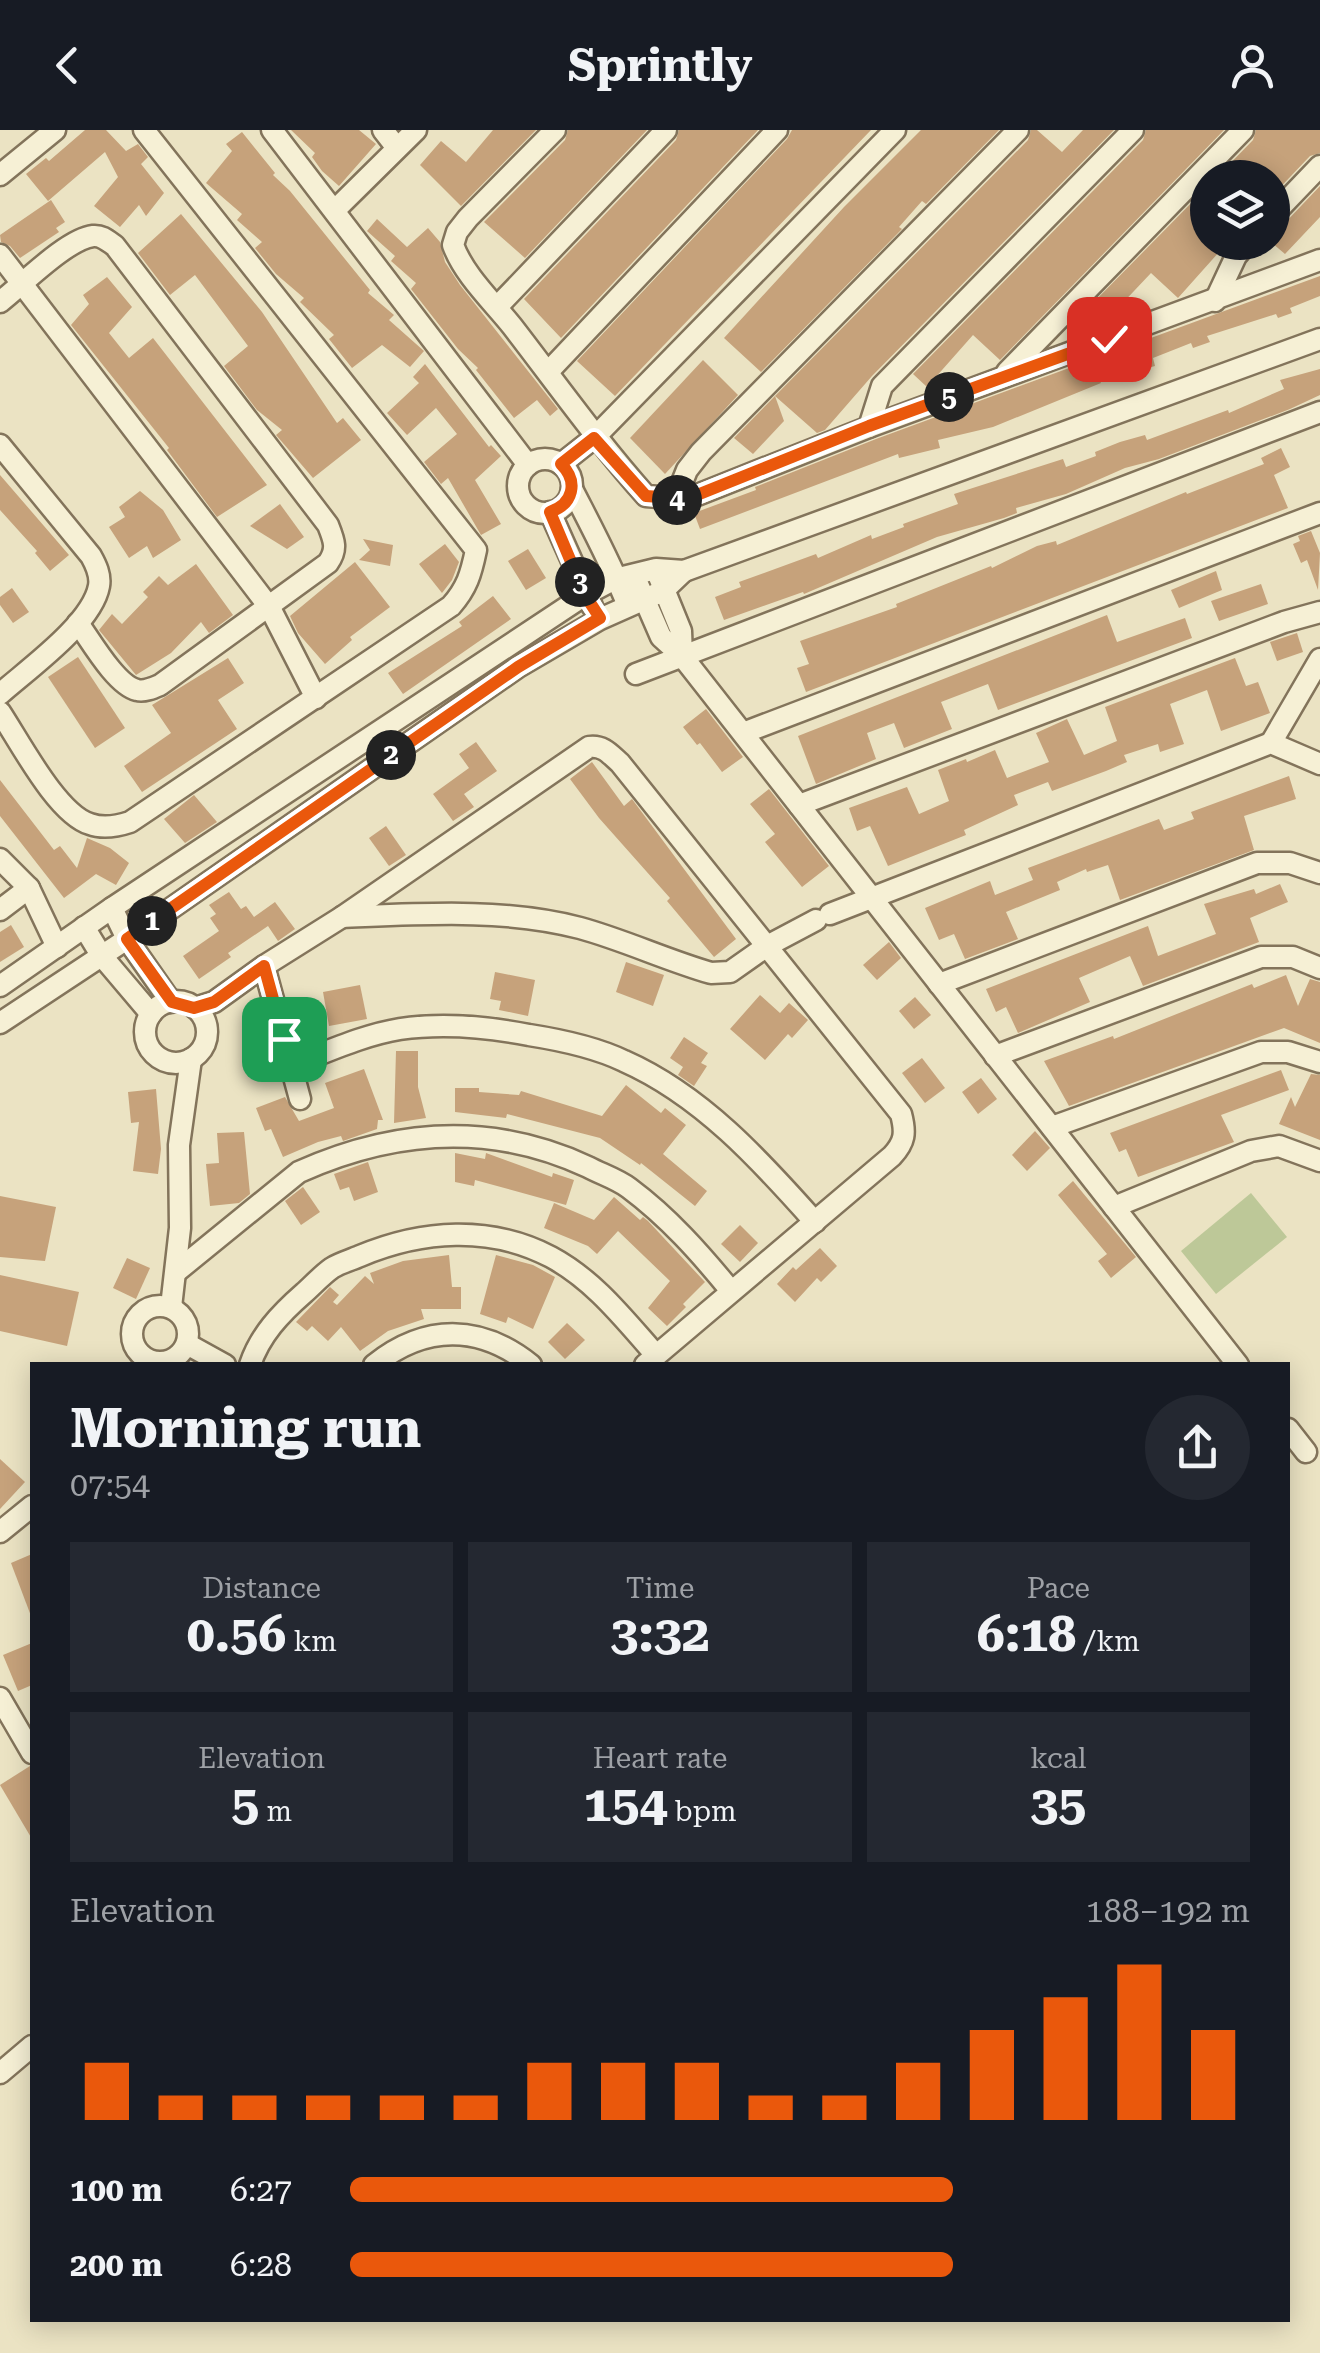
<!DOCTYPE html>
<meta charset="utf-8">
<style>
:root{--surface:#171b24;--page:#242831;--text:#f1f3f6;--muted:#9ea1a6;--accent:#ea580c}
body{margin:0;font-family:"Roboto Serif",serif;background:var(--page);color:var(--text);height:100vh;display:flex;flex-direction:column;font-size:38px;white-space:nowrap}
*{box-sizing:border-box;margin:0}
p{font-size:32px;color:var(--muted)}
.icon{flex:none;width:55px;height:55px;fill:none;stroke:currentColor;stroke-width:2;stroke-linecap:round;stroke-linejoin:round}
.map{position:relative;flex:1;overflow:hidden}
.details{position:absolute;left:30px;top:1232px;width:1260px;height:960px;display:flex;flex-direction:column;background:var(--surface);border-radius:0px;box-shadow:0 5px 25px #0003}
.details>*{flex:none}
.tools{position:absolute;left:1190px;top:30px;display:grid;gap:20px}
.tools a{display:grid;place-items:center;width:100px;height:100px;border-radius:50%;background:var(--surface);box-shadow:0 5px 25px #0003;font-size:50px}
.pin{position:absolute;display:grid;place-items:center;width:85px;height:85px;color:#fff;margin:-42px;border-radius:20px;box-shadow:0 5px 15px #0006}
.km{position:absolute;width:50px;height:50px;margin:-25px;border-radius:50%;background:#222;color:#fff;font-size:28px;line-height:50px;text-align:center}
.round{display:grid;place-items:center;flex:none;width:105px;height:105px;border-radius:52px;background:var(--page)}
.head{display:flex;align-items:center;justify-content:space-between;height:170px;padding:0 40px}
h1{font-size:55px;font-weight:700;line-height:75px}
.stats{display:grid;grid-template-columns:repeat(3,1fr);gap:15px;height:170px;padding:10px 40px}
.stats div{display:grid;align-content:center;border-radius:0px;background:var(--page);text-align:center}
.stats b{font-size:50px;font-weight:700}
.stats small{font-size:28px;font-weight:400}
.stats p{font-size:28px}
.chart{height:280px;padding:20px 40px}
.chart p{display:flex;justify-content:space-between}
.chart svg{width:100%;height:180px;margin-top:10px;stroke:var(--accent);stroke-width:6}
ul{padding:0 40px;list-style:none;font-size:32px}
li{display:grid;grid-template-columns:160px 120px 1fr;align-items:center;height:75px}
li i{height:25px;border-radius:12px;background:var(--accent)}
header{display:flex;justify-content:space-between;align-items:center;height:130px;padding:0 40px;background:var(--surface);font-size:45px;font-weight:700}
.map>svg:first-child{display:block}
</style>
<header><svg class="icon" aria-label="back" viewBox="0 0 24 24"><path d="M15 5l-7 7 7 7"/></svg>Sprintly<svg class="icon" aria-label="person" viewBox="0 0 24 24"><circle cx="12" cy="8" r="4"/><path d="M4 21q1-7 8-7t8 7"/></svg></header>
<div class="map">
<svg width="1320" height="2223" viewBox="0 0 1320 2223">
<rect width="100%" height="100%" fill="#ebe3c3"/>
<!-- green -->
<path fill="#bdc898" d="M1251,1063L1287,1107L1216,1164L1181,1121Z"/>
<!-- building -->
<g fill="#c6a27b">
<path d="M85,0H106L126,21L138,14L148,27L141,34L164,63L146,86L139,75L120,97L94,76L118,47L105,22L48,71L26,44L46,28L49,31Z"/>
<path d="M291,0H359L376,14L339,56L322,41L312,27L315,23Z"/>
<path d="M493,0H536L461,76L420,35L441,11L466,32Z"/>
<path d="M568,0H647L525,128L484,92L565,10Z"/>
<path d="M679,0H758L561,208L524,169L676,10Z"/>
<path d="M792,0H871L615,266L577,231L787,9Z"/>
<path d="M921,0H999L926,74L922,71L899,97L902,99L761,242L724,208L844,77Z"/>
<path d="M1031,0H1037L1062,22L1083,0H1114L872,246L825,300L817,303L775,266L1028,10Z"/>
<path d="M1146,0H1224L1000,230L973,205L927,257L913,244L1143,10Z"/>
<path d="M1256,0H1320V23L1310,26L1272,66V48H1216L1253,10Z"/>
<path d="M242,2L275,43L273,45L290,61L370,160L368,163L394,185L389,190L424,221L410,237L382,215L352,238L329,209L334,205L300,172L304,168L276,144L255,118L262,112L237,90L242,84L206,53L232,21L226,14Z"/>
<path d="M1208,56V112H1228L1178,168L1151,143L1117,179L1121,183L1104,195L1087,179Z"/>
<path d="M1320,56V87L1285,124L1272,113V99L1282,96Z"/>
<path d="M51,70L65,92L56,98L59,102L20,128L10,116L1,112L0,105Z"/>
<path d="M181,84L262,182L337,293L343,288L361,310L313,348L276,305L282,300L257,280L224,236L248,216L195,145L170,165L138,123Z"/>
<path d="M377,89L407,117L428,98L440,112L445,132L460,155L558,279L550,286L537,270L514,288L476,240L478,238L458,219L411,159L416,153L391,131L395,126L367,101Z"/>
<path d="M1320,146V166L1290,178L1292,183L1278,188L1276,184L1207,206L1210,212L1193,218L1191,213L1153,228L1155,236L1100,251L1101,253L993,297L938,310L940,318L899,328L898,324L700,399L694,383L756,360L755,357L876,309Z"/>
<path d="M107,147L132,177L109,203L129,228L153,208L267,355L217,387L167,320L169,318L71,195L89,174L83,165Z"/>
<path d="M703,230L738,265L665,344L630,308Z"/>
<path d="M425,234L489,317L491,315L501,326L475,350L501,394L481,405L448,348L441,354L424,332L457,304L436,278L407,305L387,283L419,253L413,247Z"/>
<path d="M1320,239V265L1290,279L1159,329L1125,338L1066,364L1016,378L1017,383L1004,388L937,407L804,464L803,462L724,490L715,467L741,457L739,452L816,424L818,428L871,405L872,409L904,397L903,394L958,374L954,364L1063,329L1066,337L1096,326L1095,322L1120,312L1145,305L1147,310L1228,280L1229,283L1284,259L1280,250Z"/>
<path d="M775,266L784,291L753,324L734,308Z"/>
<path d="M1281,318L1290,337L1274,345L1288,378L806,562L797,538L809,534L800,511L897,477L896,474L991,436L992,438L1037,416L1056,411L1057,415L1186,362L1187,364L1264,334L1261,328Z"/>
<path d="M0,345L69,425L50,441L35,423L37,421L0,380Z"/>
<path d="M140,361L163,380L181,410L153,428L147,416L129,428L109,397L125,387L119,377Z"/>
<path d="M280,374L304,407L287,419L250,396Z"/>
<path d="M1311,401L1320,423L1318,460L1307,430L1301,433L1293,414L1300,411L1298,406Z"/>
<path d="M363,409L393,415L390,436L359,430L370,420Z"/>
<path d="M445,414L459,432L452,450L442,463L419,434Z"/>
<path d="M528,419L546,448L526,460L508,431Z"/>
<path d="M355,432L390,477L350,507L352,510L325,534L298,503L290,486Z"/>
<path d="M196,434L233,485L209,503L201,492L171,523L136,545L99,500L112,484L122,494L148,467L143,462L159,446L168,455Z"/>
<path d="M1216,441L1222,460L1179,478L1171,460Z"/>
<path d="M1261,454L1268,474L1219,491L1211,471Z"/>
<path d="M12,458L29,482L13,493L0,475V467Z"/>
<path d="M493,466L511,489L403,564L388,543L462,496L459,492Z"/>
<path d="M1107,485L1117,512L1185,488L1192,508L998,580L988,554L941,572L952,599L904,618L894,593L867,603L876,629L816,654L798,606Z"/>
<path d="M1297,503L1303,522L1277,531L1270,512Z"/>
<path d="M78,527L125,598L95,618L48,547Z"/>
<path d="M228,528L244,553L218,570L237,599L142,662L124,636L171,603L152,575Z"/>
<path d="M1235,528L1246,556L1258,552L1270,583L1221,601L1207,560L1170,574L1184,614L1160,622L1158,614L1124,625L1127,632L1106,641L1052,661L1048,652L1014,665L1018,675L964,700L966,705L888,736L870,696L857,701L849,678L907,657L919,684L949,671L938,640L966,629L967,632L995,620L1007,648L1049,632L1036,603L1067,589L1084,625L1117,611L1105,577Z"/>
<path d="M706,579L743,627L722,642L700,613L697,615L683,597Z"/>
<path d="M476,612L497,641L464,664L474,677L453,691L433,664L469,638L459,624Z"/>
<path d="M592,632L624,676L632,669L736,809L714,827L667,771L670,768L599,688L570,649Z"/>
<path d="M1289,646L1296,669L1244,686L1254,720L1120,770L1108,735L1087,742L1086,739L1057,752L1060,760L1006,782L1018,809L965,829L954,804L939,810L925,778L990,751L995,765L1033,750L1028,738L1159,689L1164,700L1194,689L1191,682Z"/>
<path d="M0,650L54,720L60,716L77,738L87,708L110,718L129,733L116,755L96,744L64,768L0,686Z"/>
<path d="M769,659L829,736L802,757L765,712L775,704L750,674Z"/>
<path d="M194,665L217,692L185,713L164,689Z"/>
<path d="M386,696L406,725L389,736L369,708Z"/>
<path d="M1280,754L1288,772L1250,788L1259,812L1143,856L1130,826L1079,848L1090,872L1018,903L1006,877L996,882L986,859L1148,796L1158,826L1216,804L1204,774L1254,759L1256,764Z"/>
<path d="M229,762L241,779L246,776L254,787L275,772L295,799L278,811L268,796L228,823L231,827L199,849L183,826L219,801L210,788L216,784L209,775Z"/>
<path d="M11,795L24,817L0,832V802Z"/>
<path d="M889,812L901,828L877,850L863,835Z"/>
<path d="M626,832L664,845L653,876L616,862Z"/>
<path d="M495,842L535,850L528,886L499,880L501,871L490,869Z"/>
<path d="M1286,845L1298,876L1310,849L1320,852V913L1284,898L1069,976L1044,931L1113,906L1114,909L1252,854L1254,858Z"/>
<path d="M360,855L367,889L329,896L323,862Z"/>
<path d="M760,865L780,883L789,873L808,890L792,908L788,904L765,930L730,899Z"/>
<path d="M915,867L931,885L914,899L899,881Z"/>
<path d="M684,907L708,923L701,933L707,936L694,956L678,945L683,937L670,928Z"/>
<path d="M396,921H418V957L426,988L394,993Z"/>
<path d="M922,928L945,958L925,973L902,943Z"/>
<path d="M364,939L383,990H378L377,999L343,1011L341,1006L318,1012L283,1027L271,999L265,1001L256,978L285,967L299,991L334,978L325,953Z"/>
<path d="M1281,940L1289,960L1221,985L1234,1012L1138,1047L1126,1019L1119,1022L1110,1003Z"/>
<path d="M1311,944L1320,945V1010L1279,994L1291,967L1295,977Z"/>
<path d="M981,948L997,969L978,984L962,962Z"/>
<path d="M626,955L661,983L665,978L686,995L663,1024L707,1061L695,1076L641,1033L640,1035L600,1008L507,984L506,988L455,982V958H479V962L519,965L521,961L602,986Z"/>
<path d="M156,959L161,1019L158,1044L133,1041L139,992L131,993L128,962Z"/>
<path d="M1035,1001L1050,1018L1027,1041L1012,1025Z"/>
<path d="M244,1002L250,1064L239,1073L210,1076L206,1034L219,1033L217,1003Z"/>
<path d="M455,1023L485,1029L486,1023L552,1047L553,1043L574,1050L566,1075L475,1050L474,1056L455,1052Z"/>
<path d="M368,1032L378,1062L354,1071L349,1057L340,1060L334,1044Z"/>
<path d="M1073,1051L1136,1127L1111,1148L1098,1131L1107,1124L1058,1065Z"/>
<path d="M303,1057L320,1082L301,1095L285,1071Z"/>
<path d="M0,1066L56,1077L45,1131L0,1127Z"/>
<path d="M614,1067L640,1090L643,1087L648,1091L705,1152L683,1174L686,1177L667,1196L648,1178L670,1151L618,1101L597,1124L588,1116L544,1098L554,1073L594,1090Z"/>
<path d="M740,1095L758,1113L740,1132L721,1114Z"/>
<path d="M820,1118L837,1136L821,1152L817,1148L795,1172L777,1154L793,1137L796,1140Z"/>
<path d="M449,1125L452,1157H461V1179H421L424,1189L388,1201L360,1221L341,1197L328,1211L312,1196L307,1201L296,1192L330,1157L339,1165L333,1172L337,1175L365,1146L374,1154L370,1143L403,1131Z"/>
<path d="M496,1125L533,1135L555,1147L533,1199L508,1187L506,1193L480,1184Z"/>
<path d="M127,1128L150,1138L136,1169L113,1158Z"/>
<path d="M0,1145L79,1162L67,1216L0,1201Z"/>
<path d="M567,1193L585,1210L565,1229L548,1212Z"/>
<path d="M0,1329L25,1352L0,1379Z"/>
<path d="M32,1424V1485L31,1486L11,1433Z"/>
<path d="M32,1513V1555L18,1561L3,1525Z"/>
<path d="M30,1636L32,1637V1709L0,1655Z"/>
</g>
<g fill="none" stroke-linecap="round" stroke-linejoin="round">
<!-- street casing -->
<g stroke="#83745b" stroke-width="25">
<g id="street">
<path d="M272,0L528,335"/>
<path d="M383,0L397,18"/>
<path d="M555,0L468,88L457,102L453,115C464,145 492,171 512,196C556,253 598,312 646,366L687,369L869,297L1320,130"/>
<path d="M0,45L55,0"/>
<path d="M335,80L416,0"/>
<path d="M1272,86L1320,36"/>
<path d="M0,125L270,478L316,568"/>
<path d="M1215,171L1236,126L1248,112"/>
<path d="M0,172C22,155 67,109 93,106C102,105 108,111 115,116L328,395C334,410 338,419 328,433L160,555C153,558 144,562 137,560C116,555 91,511 78,493"/>
<path d="M497,177L666,0"/>
<path d="M548,242L777,0"/>
<path d="M1007,242L1243,0"/>
<path d="M869,297L882,256L1133,0"/>
<path d="M0,315L91,426C96,435 101,445 99,456C92,494 28,539 0,564"/>
<circle cx="545" cy="356" r="27"/>
<path d="M561,334L594,308L895,0"/>
<path d="M572,359C592,398 612,435 628,476"/>
<path d="M675,370L687,340L701,322L1018,0"/>
<path d="M550,382L592,476"/>
<path d="M634,445L661,507L682,526L1238,1235"/>
<path d="M659,447L681,501L682,526"/>
<path d="M636,544L1320,282"/>
<path d="M0,582C20,612 57,684 90,694C103,699 118,696 130,692L451,476C467,458 471,444 476,420L144,0"/>
<path d="M743,603L1320,383"/>
<path d="M1271,613L1320,529"/>
<path d="M799,675L1284,492L1320,482"/>
<path d="M0,729L29,758L57,817"/>
<path d="M112,778L127,809L171,872"/>
<path d="M0,780L29,758"/>
<path d="M830,784L1271,613L1320,634"/>
<path d="M342,787C420,784 504,778 580,798C624,810 666,830 711,843L730,842L767,816L816,790"/>
<path d="M84,797L101,825L151,884"/>
<path d="M264,836L342,787L589,617C603,615 610,624 620,633L901,984C906,1003 905,1012 892,1026L645,1235"/>
<path d="M939,854L1257,733H1290L1320,743"/>
<path d="M0,856L112,778L585,465L615,449L656,439L684,441L1320,209"/>
<circle cx="176" cy="902" r="31"/>
<path d="M195,878L214,872L264,836L300,969"/>
<path d="M0,893L127,809L518,537L600,489L663,461L684,441"/>
<path d="M995,926L1261,827H1293L1320,838"/>
<path d="M292,935C327,922 363,905 400,899C442,893 488,897 529,905C561,910 595,917 624,931C701,965 760,1030 815,1092"/>
<path d="M1052,997L1261,922H1288L1320,932"/>
<path d="M1114,1077L1251,1021L1279,1016L1320,1031"/>
<path d="M176,1142L299,1042C395,999 492,992 588,1037C601,1044 617,1049 629,1058C668,1087 700,1123 731,1161"/>
<circle cx="160" cy="1204" r="28"/>
<path d="M171,1177L180,1098L179,1015L191,929"/>
<path d="M187,1214L225,1235"/>
<path d="M250,1235C260,1205 280,1184 304,1163C313,1155 322,1145 332,1138C340,1133 351,1130 360,1126C422,1100 490,1095 551,1127C594,1150 624,1189 656,1225"/>
<path d="M374,1235C425,1194 480,1194 531,1235"/>
<path d="M1288,1299L1306,1322"/>
<path d="M0,1402L32,1376"/>
<path d="M0,1568L32,1623"/>
<path d="M0,1943L32,1916"/>
</g>
</g>
<!-- street -->
<use href="#street" stroke="#f6f0d5" stroke-width="20"/>
</g>
<g fill="none" stroke-linecap="round" stroke-linejoin="round">
<!-- route casing -->
<g stroke="#fff" stroke-width="20">
<path id="route" d="M284,909L264,836L214,872L194,878L172,872L127,809L518,537L600,488L585,465L550,382C573,374 579,352 561,334L594,308L646,366L687,369L869,296L1109,209"/>
</g>
<!-- route -->
<use href="#route" stroke="#ea580c" stroke-width="12"/>
</g>
</svg>
<div class="tools">
<a><svg class="icon" aria-label="layers" viewBox="0 0 24 24"><path d="M12 4l9 5-9 5-9-5zM3 14l9 5 9-5"/></svg></a>
</div>
<div class="pin" style="left:284px;top:909px;background:#1e9e55"><svg class="icon" aria-label="arrive" viewBox="0 0 24 24"><path d="M6 21V4h12l-3 4 3 4H6"/></svg></div>
<div class="pin" style="left:1109px;top:209px;background:#d93025"><svg class="icon" aria-label="check" viewBox="0 0 24 24"><path d="M5 12l5 5 9-10"/></svg></div>
<b class="km" style="left:152px;top:791px">1</b>
<b class="km" style="left:391px;top:625px">2</b>
<b class="km" style="left:580px;top:452px">3</b>
<b class="km" style="left:677px;top:370px">4</b>
<b class="km" style="left:949px;top:267px">5</b>
<section class="details">
<div class="head"><div><h1>Morning run</h1><p>07:54</p></div><a class="round"><svg class="icon" aria-label="share" viewBox="0 0 24 24"><path d="M12 15V3M7 8l5-5 5 5M5 13v7h14v-7"/></svg></a></div>
<div class="stats">
<div><p>Distance</p><b>0.56<small> km</small></b></div>
<div><p>Time</p><b>3:32</b></div>
<div><p>Pace</p><b>6:18<small> /km</small></b></div>
</div>
<div class="stats">
<div><p>Elevation</p><b>5<small> m</small></b></div>
<div><p>Heart rate</p><b>154<small> bpm</small></b></div>
<div><p>kcal</p><b>35</b></div>
</div>
<div class="chart"><p><span>Elevation</span>188–192 m</p>
<svg viewBox="0 0 160 44" preserveAspectRatio="none"><path d="M5 44V30M15 44V38M25 44V38M35 44V38M45 44V38M55 44V38M65 44V30M75 44V30M85 44V30M95 44V38M105 44V38M115 44V30M125 44V22M135 44V14M145 44V6M155 44V22"/></svg>
</div>
<ul>
<li><b>100 m</b>6:27<i style="width:67%"></i></li>
<li><b>200 m</b>6:28<i style="width:67%"></i></li>
</ul>
</section>
</div>
